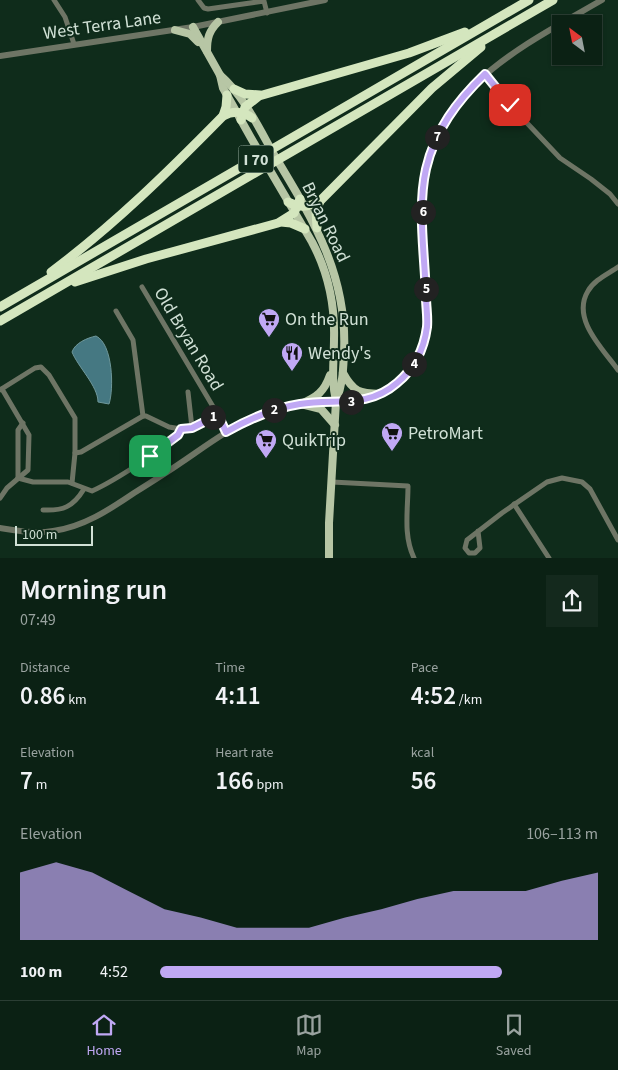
<!DOCTYPE html>
<meta charset="utf-8">
<style>
:root{--surface:#0b2114;--page:#14291d;--text:#f1f3f6;--muted:#9aa3a0;--line:#2b3e34;--accent:#c0a8f4}
body{margin:0;font-family:"Source Sans 3",sans-serif;background:var(--page);color:var(--text);height:100vh;display:flex;flex-direction:column;font-size:19px;white-space:nowrap}
*{box-sizing:border-box;margin:0}
p{font-size:16px;color:var(--muted)}
.icon{flex:none;width:28px;height:28px;fill:none;stroke:currentColor;stroke-width:2;stroke-linecap:round;stroke-linejoin:round}
.map{position:relative;height:558px;overflow:hidden}
.sheet{display:flex;flex-direction:column;background:var(--surface);flex:1}
.sheet>*{flex:none}
.needle{width:32px;rotate:328deg}
.fabs{position:absolute;left:552px;top:15px;display:grid;gap:10px}
.fabs a{display:grid;place-items:center;width:50px;height:50px;border-radius:0px;background:var(--surface);box-shadow:0 1px 4px #0004,0 0 0 1px var(--line);font-size:25px}
.scale{position:absolute;left:15px;bottom:12px;width:78px;box-sizing:border-box;padding-left:5px;border:2px solid #d1e1d6;border-top:0;font-size:14px;line-height:18px;white-space:nowrap;color:#d1e1d6;-webkit-text-stroke:4px #0f2c1b;paint-order:stroke}
.pin{position:absolute;display:grid;place-items:center;width:42px;height:42px;color:#fff;margin:-21px;border-radius:10px;box-shadow:0 2px 8px #0006}
.km{position:absolute;width:25px;height:25px;margin:-12px;border-radius:50%;background:#222;color:#fff;font-size:14px;line-height:25px;text-align:center}
.round{display:grid;place-items:center;flex:none;width:52px;height:52px;border-radius:0px;background:var(--page)}
.head{display:flex;align-items:center;justify-content:space-between;height:85px;padding:0 20px}
h1{font-size:28px;font-weight:600;line-height:38px}
.figures{display:grid;grid-template-columns:repeat(3,1fr);gap:8px;height:85px;padding:5px 20px}
.figures div{display:grid;align-content:center}
.figures b{font-size:25px;font-weight:600}
.figures small{font-size:14px;font-weight:400}
.figures p{font-size:14px}
.chart{height:140px;padding:10px 20px}
.chart p{display:flex;justify-content:space-between}
.chart svg{width:100%;height:90px;margin-top:5px;fill:var(--accent);opacity:.7}
ul{padding:0 20px;list-style:none;font-size:16px}
li{display:grid;grid-template-columns:80px 60px 1fr;align-items:center;height:38px}
li i{height:12px;border-radius:6px;background:var(--accent)}
.tabs{display:flex;justify-content:space-around;align-items:center;height:70px;border-top:1px solid var(--line);background:var(--surface);font-size:14px;color:var(--muted)}
.tabs a{display:grid;justify-items:center;gap:2px}
.tabs .on{color:var(--accent)}
.map>svg:first-child{display:block}
</style>
<div class="map">
<svg width="618" height="558" viewBox="0 0 618 558">
<rect width="100%" height="100%" fill="#0f2c1b"/>
<!-- water -->
<path fill="#457882" stroke="#6f989b" d="M96,336C113,344 114,389 109,404L98,402C98,386 78,367 72,352C75,343 87,338 96,336Z"/>
<g fill="none" stroke-linecap="round" stroke-linejoin="round">
<!-- minor -->
<g stroke="#6e7565" stroke-width="5">
<path d="M54,0L65,17L74,44"/>
<path d="M198,0L204,8L208,9L264,1L267,13"/>
<path d="M485,74L510,105L560,158L591,179L610,194L618,204"/>
<path d="M618,267C608,274 594,280 588,291C571,319 603,349 618,370"/>
<path d="M142,287L218,415L226,432"/>
<path d="M116,311L133,340L143,416"/>
<path d="M0,390L35,368L41,367L49,375L75,418V453L72,483"/>
<path d="M188,392L192,428"/>
<path d="M75,453L81,452L143,416H146L169,427L181,429"/>
<path d="M18,478L33,482H68L92,491C110,483 173,445 181,429L192,428L218,415"/>
<path d="M18,478V430L23,423"/>
<path d="M332,482L408,486C408,510 403,535 414,558"/>
<path d="M0,498L7,488L28,470L29,435L2,389"/>
<path d="M514,504L549,558"/>
<path d="M43,510C63,511 73,507 84,489"/>
<path d="M478,531L480,548L475,553H469L465,548L467,540L502,513L547,482L562,478L582,482L590,489L618,540"/>
</g>
<!-- tertiary -->
<g stroke="#6e7565" stroke-width="6">
<path d="M0,56L193,27L325,0"/>
<path d="M0,528C18,531 35,534 53,531C83,527 109,510 134,493C150,483 166,473 182,462C207,445 231,427 259,415C278,408 298,403 318,402C343,400 366,404 388,390C411,376 422,353 426,328C428,283 421,239 423,194C427,91 524,45 602,0"/>
</g>
<!-- primary -->
<g stroke="#b7c6a5" stroke-width="8">
<path d="M193,27L220,75L223,88L251,138L312,242C328,272 335,305 334,339C334,360 331,380 336,401L329,523V558"/>
<path d="M175,30L190,34L198,42"/>
<path d="M207,51C207,38 209,31 218,22"/>
<path d="M220,75C243,95 258,126 273,153C312,218 348,274 344,353C343,372 343,383 336,401"/>
<path d="M343,373C354,393 360,393 381,394"/>
<path d="M301,404C317,397 324,392 330,375"/>
<path d="M301,404L321,409L335,425"/>
</g>
<!-- motorway -->
<g stroke="#d4e6be" stroke-width="9">
<path d="M234,89L245,94L260,95"/>
<path d="M223,116L226,107L227,95"/>
<path d="M241,120L245,107L259,96L409,53L465,32"/>
<path d="M288,202C299,208 310,207 320,201L432,88L481,47"/>
<path d="M281,222L291,223L305,229"/>
<path d="M317,228L316,211L320,201"/>
<path d="M51,272C113,226 169,171 223,116C234,110 243,111 252,118"/>
<path d="M75,282L146,259L278,223L294,213L300,199"/>
<path d="M0,307L529,0"/>
<path d="M0,321L553,0"/>
</g>
</g>
<g fill="none" stroke-linecap="round" stroke-linejoin="round">
<!-- route casing -->
<g stroke="#fff" stroke-width="10">
<path id="route" d="M150,456L178,435L181,429L192,428L218,415L226,432C249,419 274,408 300,404C335,398 367,409 397,383C414,369 424,349 427,327C428,317 426,307 426,297C425,256 417,209 426,169C435,130 457,101 485,74L510,105"/>
</g>
<!-- route -->
<use href="#route" stroke="#c0a8f4" stroke-width="6"/>
</g>
<!-- icons -->
<defs>
<g id="supermarket-pin" transform="scale(1.125)"><path d="M0 17L-7.5 6A9.5 9.5 0 1 1 7.5 6Z" fill="#c0a8f4" stroke="#0f2c1b"/><path d="M-6-5.5h2.5l.6 2H6L4.5 2H-2.5L-4.4-4H-6ZM-1.5 3.2a1.3 1.3 0 1 0 .1 0ZM3 3.2a1.3 1.3 0 1 0 .1 0Z" fill="#111"/></g>
<g id="restaurant-pin" transform="scale(1.125)"><path d="M0 17L-7.5 6A9.5 9.5 0 1 1 7.5 6Z" fill="#c0a8f4" stroke="#0f2c1b"/><path d="M-5-6h1v4h1v-4h1v4h1v-4h1v5L-1.5 .5V6h-2V.5L-5-1ZM5-6V6H3V1.5H1.5Q1.5-4 5-6Z" fill="#111"/></g>
</defs>
<g fill-rule="evenodd">
<use href="#supermarket-pin" x="269" y="319"/>
<use href="#restaurant-pin" x="292" y="353"/>
<use href="#supermarket-pin" x="392" y="433"/>
<use href="#supermarket-pin" x="266" y="440"/>
</g>
<g text-anchor="middle" stroke-width="4" stroke-linejoin="round" paint-order="stroke">
<!-- shield labels -->
<rect fill="#0f2c1b" stroke="#97ab9e" stroke-width="1" x="238.5" y="145.5" width="35" height="27" rx="4"/>
<g font-size="16" font-weight="bold" fill="#d1e1d6">
<text x="256" y="165">I 70</text>
</g>
<!-- street labels -->
<g font-size="18" fill="#d1e1d6" stroke="#0f2c1b">
<text transform="translate(102 25) rotate(-8)" y="6">West Terra Lane</text>
<text transform="translate(326 222) rotate(64)" y="6">Bryan Road</text>
<text transform="translate(189 339) rotate(59)" y="6">Old Bryan Road</text>
</g>
<!-- poi labels -->
<g font-size="18" fill="#d1e1d6" stroke="#0f2c1b" text-anchor="start">
<text x="285" y="325">On the Run</text>
<text x="308" y="359">Wendy's</text>
<text x="408" y="439">PetroMart</text>
<text x="282" y="446">QuikTrip</text>
</g>
</g>
</svg>
<div class="fabs">
<a><svg class="needle" viewBox="-14 -14 28 28"><path d="M0-13l5 13h-10z" fill="#e53935"/><path d="M0 13l5-13h-10z" fill="#9aa3a0"/></svg></a>
</div>
<div class="scale">100 m</div>
<div class="pin" style="left:150px;top:456px;background:#1e9e55"><svg class="icon" aria-label="arrive" viewBox="0 0 24 24"><path d="M6 21V4h12l-3 4 3 4H6"/></svg></div>
<div class="pin" style="left:510px;top:105px;background:#d93025"><svg class="icon" aria-label="check" viewBox="0 0 24 24"><path d="M5 12l5 5 9-10"/></svg></div>
<b class="km" style="left:213px;top:417px">1</b>
<b class="km" style="left:274px;top:410px">2</b>
<b class="km" style="left:351px;top:402px">3</b>
<b class="km" style="left:414px;top:364px">4</b>
<b class="km" style="left:426px;top:289px">5</b>
<b class="km" style="left:423px;top:212px">6</b>
<b class="km" style="left:437px;top:137px">7</b>
</div>
<section class="sheet">
<div class="head"><div><h1>Morning run</h1><p>07:49</p></div><a class="round"><svg class="icon" aria-label="share" viewBox="0 0 24 24"><path d="M12 15V3M7 8l5-5 5 5M5 13v7h14v-7"/></svg></a></div>
<div class="figures">
<div><p>Distance</p><b>0.86<small> km</small></b></div>
<div><p>Time</p><b>4:11</b></div>
<div><p>Pace</p><b>4:52<small> /km</small></b></div>
</div>
<div class="figures">
<div><p>Elevation</p><b>7<small> m</small></b></div>
<div><p>Heart rate</p><b>166<small> bpm</small></b></div>
<div><p>kcal</p><b>56</b></div>
</div>
<div class="chart"><p><span>Elevation</span>106–113 m</p>
<svg viewBox="0 0 160 44" preserveAspectRatio="none"><path d="M0 44V11L10 6L20 11L30 20L40 29L50 33L60 38L70 38L80 38L90 33L100 29L110 24L120 20L130 20L140 20L150 15L160 11V44z"/></svg>
</div>
<ul>
<li><b>100 m</b>4:52<i style="width:78%"></i></li>
</ul>
</section>
<nav class="tabs">
<a class="on"><svg class="icon" aria-label="home" viewBox="0 0 24 24"><path d="M3 11l9-7 9 7M6 9v11h12V9"/></svg>Home</a>
<a><svg class="icon" aria-label="map" viewBox="0 0 24 24"><path d="M3 6l6-2 6 2 6-2v14l-6 2-6-2-6 2zM9 4v14M15 6v14"/></svg>Map</a>
<a><svg class="icon" aria-label="saved" viewBox="0 0 24 24"><path d="M7 4h10v16l-5-4-5 4z"/></svg>Saved</a>
</nav>
